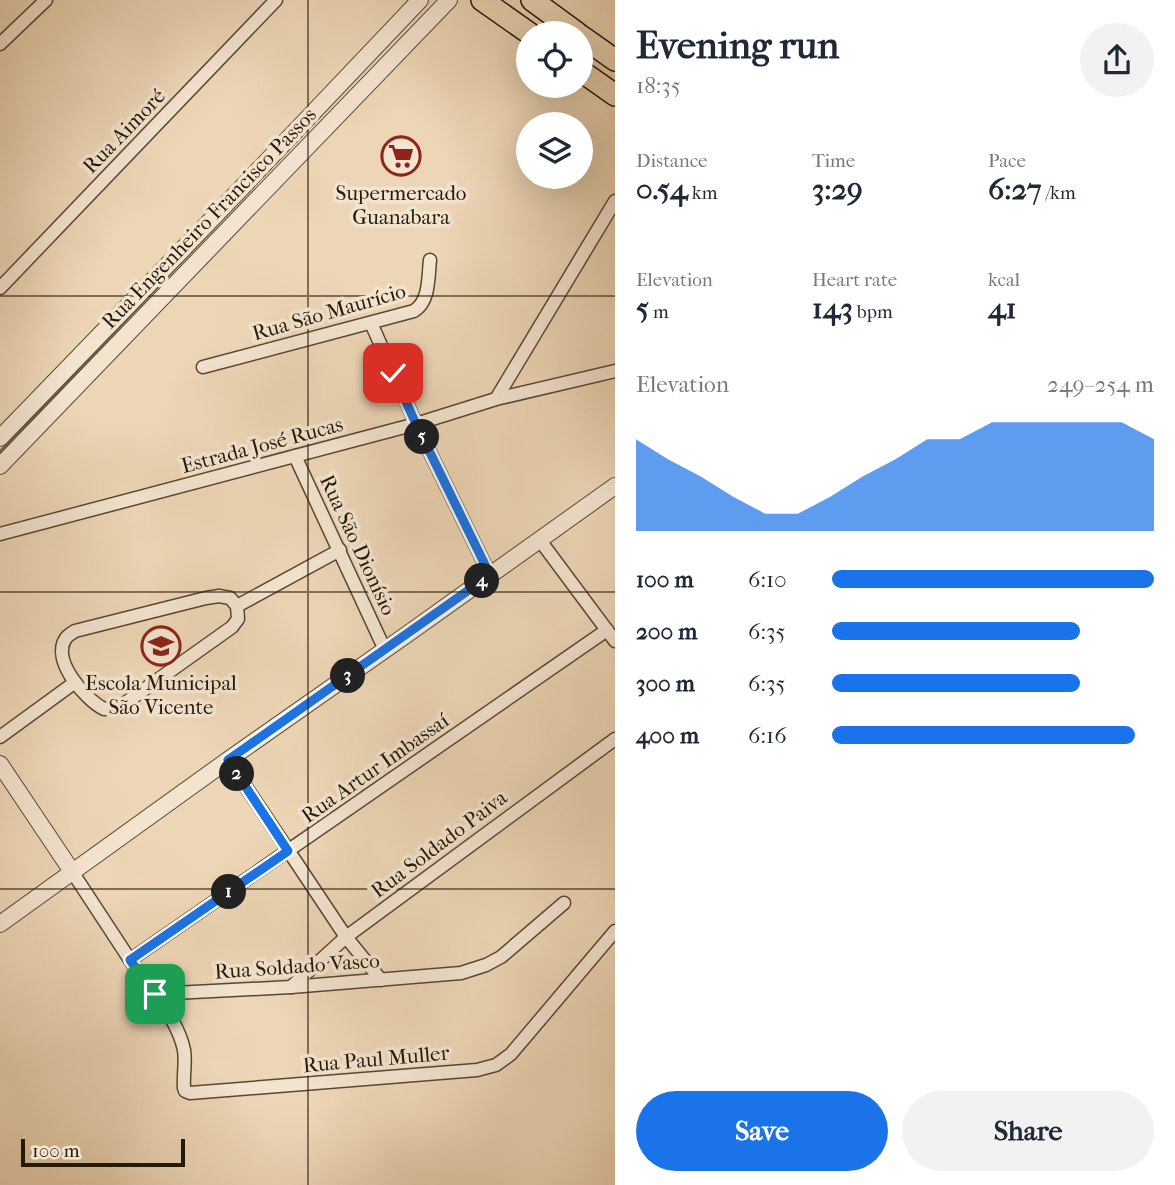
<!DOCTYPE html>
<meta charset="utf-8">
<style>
:root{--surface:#fff;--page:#f2f2f3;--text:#1f2937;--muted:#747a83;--accent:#1a73e8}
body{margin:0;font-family:"IM FELL French Canon",serif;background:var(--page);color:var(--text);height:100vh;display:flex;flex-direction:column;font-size:26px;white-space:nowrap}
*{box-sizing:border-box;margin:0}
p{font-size:23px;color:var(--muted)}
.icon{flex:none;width:38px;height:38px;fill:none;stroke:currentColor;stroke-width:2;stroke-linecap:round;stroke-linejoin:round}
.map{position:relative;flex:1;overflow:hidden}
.drawer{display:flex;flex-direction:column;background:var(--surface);width:560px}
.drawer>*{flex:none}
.controls{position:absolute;left:516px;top:21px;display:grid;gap:14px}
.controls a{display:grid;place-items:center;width:77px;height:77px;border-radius:50%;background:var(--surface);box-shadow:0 7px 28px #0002;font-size:35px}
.scale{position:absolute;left:21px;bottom:18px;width:164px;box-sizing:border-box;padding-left:7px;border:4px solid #251909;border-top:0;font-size:19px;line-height:24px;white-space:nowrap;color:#251909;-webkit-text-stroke:5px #f3e4d0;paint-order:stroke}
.pin{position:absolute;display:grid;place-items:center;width:60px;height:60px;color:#fff;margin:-30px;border-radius:14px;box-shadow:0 4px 10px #0006}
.km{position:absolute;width:35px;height:35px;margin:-18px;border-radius:50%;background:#222;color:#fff;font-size:19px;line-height:35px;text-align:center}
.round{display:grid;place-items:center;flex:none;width:74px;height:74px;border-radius:37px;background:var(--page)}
.headline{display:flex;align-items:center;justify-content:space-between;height:119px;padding:0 21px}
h1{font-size:38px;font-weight:700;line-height:52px}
.metrics{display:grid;grid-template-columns:repeat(3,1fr);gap:10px;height:119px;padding:7px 21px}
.metrics div{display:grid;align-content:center}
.metrics b{font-size:30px;font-weight:700}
.metrics small{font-size:19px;font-weight:400}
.metrics p{font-size:19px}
.chart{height:196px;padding:14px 21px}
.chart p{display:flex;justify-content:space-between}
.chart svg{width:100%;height:126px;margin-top:7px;fill:var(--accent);opacity:.7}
.cta{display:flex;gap:14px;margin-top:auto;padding:14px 21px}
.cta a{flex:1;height:80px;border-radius:42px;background:var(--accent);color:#fff;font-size:28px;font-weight:700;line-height:80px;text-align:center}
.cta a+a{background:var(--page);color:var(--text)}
ul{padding:0 21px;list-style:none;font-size:23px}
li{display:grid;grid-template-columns:112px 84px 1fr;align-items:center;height:52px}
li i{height:18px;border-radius:9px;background:var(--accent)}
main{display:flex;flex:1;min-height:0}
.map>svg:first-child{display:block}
</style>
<main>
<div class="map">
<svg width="615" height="1185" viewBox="0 0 615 1185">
<rect width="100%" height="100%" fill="#edd6b6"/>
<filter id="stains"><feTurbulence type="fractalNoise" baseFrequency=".00286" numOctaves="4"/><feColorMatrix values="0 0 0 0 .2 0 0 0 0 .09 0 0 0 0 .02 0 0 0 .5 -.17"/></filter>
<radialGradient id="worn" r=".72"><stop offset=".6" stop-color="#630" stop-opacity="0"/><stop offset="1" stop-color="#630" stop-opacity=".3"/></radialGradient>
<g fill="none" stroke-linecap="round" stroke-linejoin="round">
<!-- stream -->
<path stroke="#74644d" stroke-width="3.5" d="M0,452L256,183"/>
<!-- minor casing -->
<g stroke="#574834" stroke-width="15">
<g id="minor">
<path d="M0,44L46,0"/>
<path d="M0,288L276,0"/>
<path d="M371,323L416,424L490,575"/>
<path d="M203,367L414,311C430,301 428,277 430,260"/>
<path d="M496,399L615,201"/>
<path d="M295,456L385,650"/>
<path d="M0,534L416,424L496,399L615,371"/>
<path d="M539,539L615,641"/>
<path d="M219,596L230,598L237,606L238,619L232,627L121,706L104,709C86,700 50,660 66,638C68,635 72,633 75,631L206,598Z"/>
<path d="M237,606L340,550"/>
<path d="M0,737L74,683"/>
<path d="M228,760L346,937L381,980"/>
<path d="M73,873C93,903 112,933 132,963C150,990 177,1017 184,1050C186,1063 183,1075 184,1088L185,1091L190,1093L477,1070L496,1065L511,1054L615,931"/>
<path d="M130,960L607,630"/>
<path d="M291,987L346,937L615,739"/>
<path d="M155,994L291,987L461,973L486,965L501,957L564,903"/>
</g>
</g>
<!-- tertiary casing -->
<g stroke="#574834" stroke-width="18">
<g id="tertiary">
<path d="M0,438L210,221L420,0"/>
<path d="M0,466L449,0"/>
<path d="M0,764L73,873"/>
<path d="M0,924L228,760L409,633L615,486"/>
</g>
</g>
<!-- primary casing -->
<g stroke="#251909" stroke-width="24">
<g id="primary">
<path d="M482,0L529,33"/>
<path d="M532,0L577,33"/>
<path d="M581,36L615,60"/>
<path d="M581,71L615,95"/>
</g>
</g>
<!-- minor -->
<use href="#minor" stroke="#f3e4d0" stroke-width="12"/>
<!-- tertiary -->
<use href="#tertiary" stroke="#f3e4d0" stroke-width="16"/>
<!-- primary -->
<use href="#primary" stroke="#edd6b6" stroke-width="21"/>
</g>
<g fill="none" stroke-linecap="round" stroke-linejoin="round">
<!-- route casing -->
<g stroke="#fff" stroke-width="14">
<path id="route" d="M155,994L130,960L288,851L228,760L490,575L416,424L393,373"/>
</g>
<!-- route -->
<use href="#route" stroke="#1a73e8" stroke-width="9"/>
</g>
<!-- grid -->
<path fill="none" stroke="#251909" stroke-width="2" stroke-opacity="0.55" d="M308,0V1185M0,296H615M0,592H615M0,889H615"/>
<!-- icons -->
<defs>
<g id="supermarket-ring" transform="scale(2.0125)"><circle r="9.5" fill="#f3e4d0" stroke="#8f2418" stroke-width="1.5"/><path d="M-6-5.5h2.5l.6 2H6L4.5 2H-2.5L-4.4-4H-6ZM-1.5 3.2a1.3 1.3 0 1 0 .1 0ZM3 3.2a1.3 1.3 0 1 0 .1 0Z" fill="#8f2418"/></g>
<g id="school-ring" transform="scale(2.0125)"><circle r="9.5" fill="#f3e4d0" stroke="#8f2418" stroke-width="1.5"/><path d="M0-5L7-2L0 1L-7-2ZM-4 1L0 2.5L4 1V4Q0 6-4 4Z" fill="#8f2418"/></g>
</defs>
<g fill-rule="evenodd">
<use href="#supermarket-ring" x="401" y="156"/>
<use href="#school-ring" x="161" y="646"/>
</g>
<g text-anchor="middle" stroke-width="7" stroke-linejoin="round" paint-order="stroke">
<!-- street labels -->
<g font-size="21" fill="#251909" stroke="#f3e4d0">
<text transform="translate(124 131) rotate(-46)" y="7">Rua Aimoré</text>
<text transform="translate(209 218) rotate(-46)" y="7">Rua Engenheiro Francisco Passos</text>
<text transform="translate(329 312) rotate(-16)" y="7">Rua São Maurício</text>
<text transform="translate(262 445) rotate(-15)" y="7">Estrada José Rucas</text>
<text transform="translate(358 545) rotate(65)" y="7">Rua São Dionísio</text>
<text transform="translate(375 768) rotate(-35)" y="7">Rua Artur Imbassaí</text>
<text transform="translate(439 844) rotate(-37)" y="7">Rua Soldado Paiva</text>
<text transform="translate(297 966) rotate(-4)" y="7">Rua Soldado Vasco</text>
<text transform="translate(376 1059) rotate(-5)" y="7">Rua Paul Muller</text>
</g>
<!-- poi labels -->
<g font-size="21" fill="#251909" stroke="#f3e4d0">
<text x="401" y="200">Supermercado<tspan x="401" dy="24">Guanabara</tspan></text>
<text x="161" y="690">Escola Municipal<tspan x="161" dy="24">São Vicente</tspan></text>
</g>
</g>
<rect width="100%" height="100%" filter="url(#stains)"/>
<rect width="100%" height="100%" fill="url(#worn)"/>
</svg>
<div class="controls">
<a><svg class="icon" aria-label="locate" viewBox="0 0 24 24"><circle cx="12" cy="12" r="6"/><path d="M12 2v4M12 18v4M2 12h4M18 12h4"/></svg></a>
<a><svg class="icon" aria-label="layers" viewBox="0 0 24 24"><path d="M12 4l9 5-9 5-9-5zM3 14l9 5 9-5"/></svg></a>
</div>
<div class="scale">100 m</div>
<div class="pin" style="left:155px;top:994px;background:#1e9e55"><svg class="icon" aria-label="arrive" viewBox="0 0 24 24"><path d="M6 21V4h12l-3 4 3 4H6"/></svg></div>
<div class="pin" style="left:393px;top:373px;background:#d93025"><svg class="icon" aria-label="check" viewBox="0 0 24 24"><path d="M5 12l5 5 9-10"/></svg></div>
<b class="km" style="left:229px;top:892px">1</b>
<b class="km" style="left:237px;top:774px">2</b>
<b class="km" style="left:348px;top:676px">3</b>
<b class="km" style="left:482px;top:581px">4</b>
<b class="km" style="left:422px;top:437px">5</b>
</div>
<section class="drawer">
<div class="headline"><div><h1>Evening run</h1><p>18:35</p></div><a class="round"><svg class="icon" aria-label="share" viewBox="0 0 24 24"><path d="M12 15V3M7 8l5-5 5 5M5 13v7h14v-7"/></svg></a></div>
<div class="metrics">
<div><p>Distance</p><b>0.54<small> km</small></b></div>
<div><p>Time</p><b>3:29</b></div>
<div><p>Pace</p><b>6:27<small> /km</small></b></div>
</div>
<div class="metrics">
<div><p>Elevation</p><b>5<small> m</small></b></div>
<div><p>Heart rate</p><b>143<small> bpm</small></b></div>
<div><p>kcal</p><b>41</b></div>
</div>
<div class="chart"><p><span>Elevation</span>249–254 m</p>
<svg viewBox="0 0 160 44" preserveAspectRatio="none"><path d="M0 44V12L10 19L20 25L30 32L40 38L50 38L60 32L70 25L80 19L90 12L100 12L110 6L120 6L130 6L140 6L150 6L160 12V44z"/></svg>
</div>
<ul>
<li><b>100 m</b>6:10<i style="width:100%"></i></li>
<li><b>200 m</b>6:35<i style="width:77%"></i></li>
<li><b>300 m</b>6:35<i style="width:77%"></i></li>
<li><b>400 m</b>6:16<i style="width:94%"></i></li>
</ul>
<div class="cta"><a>Save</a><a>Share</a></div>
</section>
</main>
